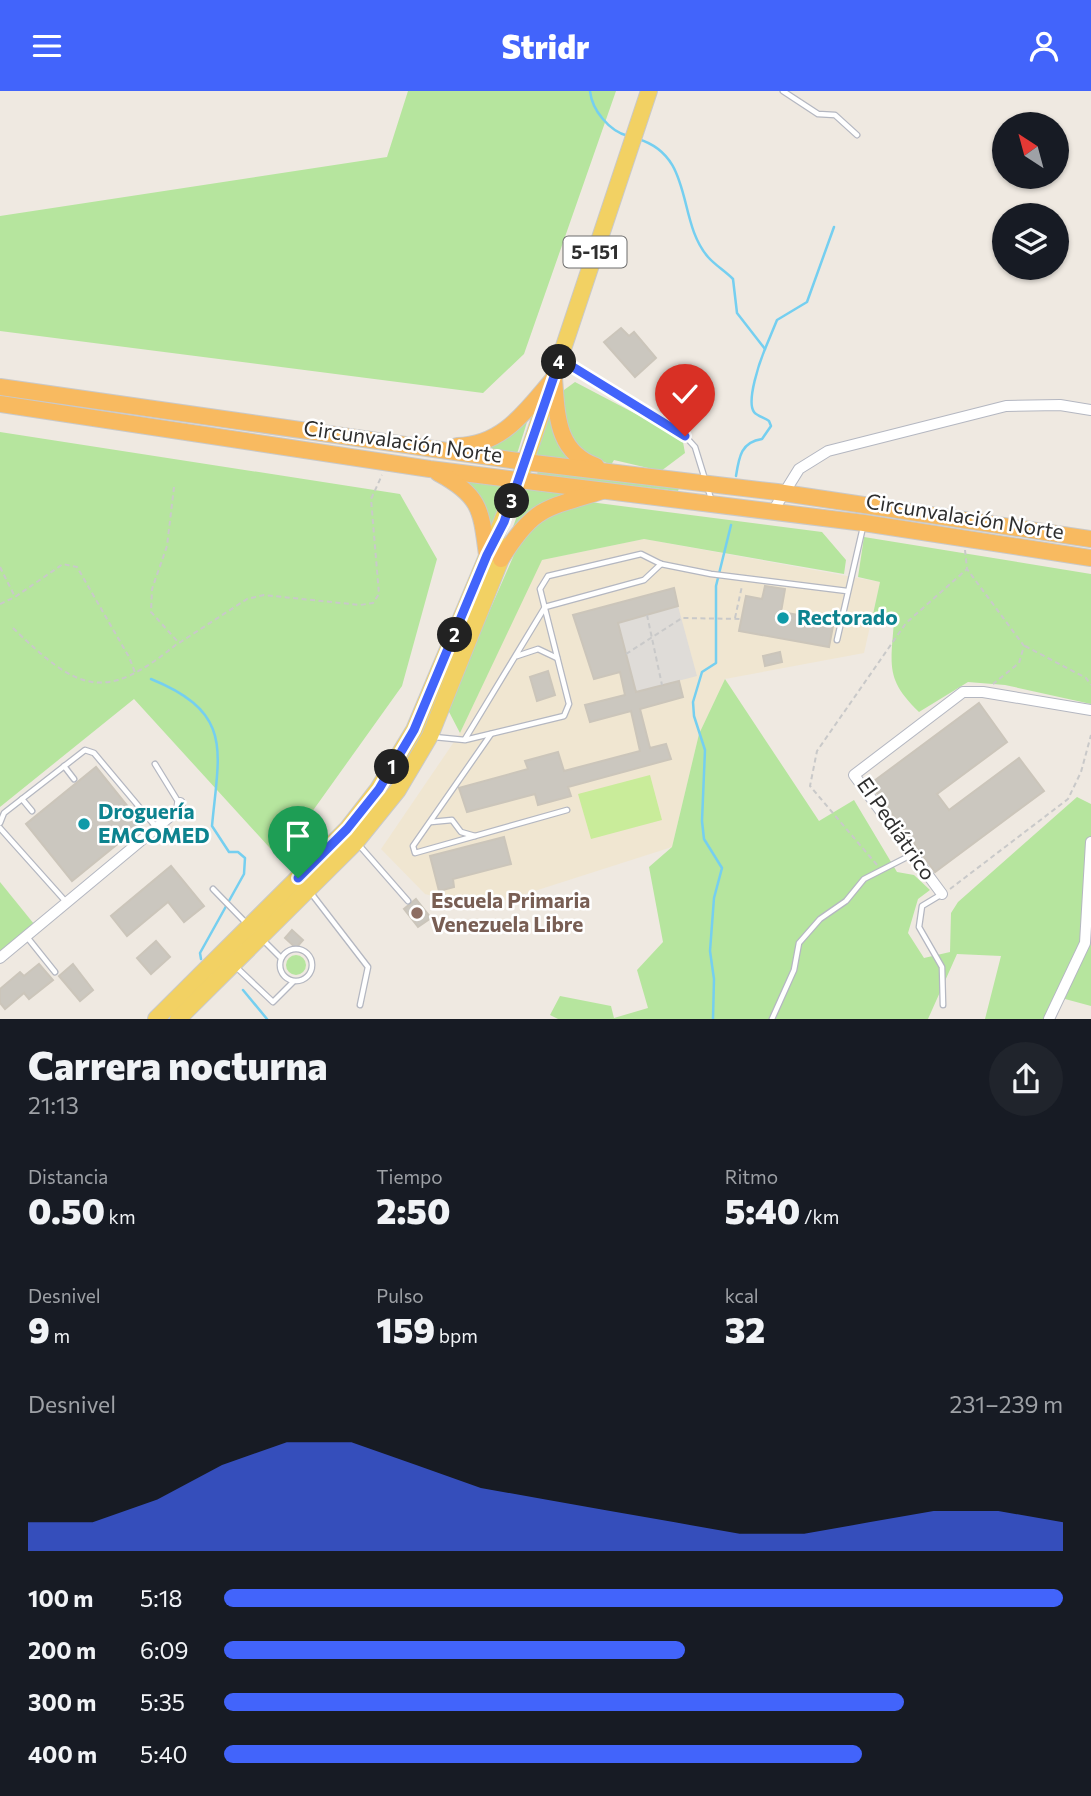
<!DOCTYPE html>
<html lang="es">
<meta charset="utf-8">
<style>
:root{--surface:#171b24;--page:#20242c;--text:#f1f3f6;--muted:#9ea1a6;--accent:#4264fb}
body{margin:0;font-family:Commissioner,sans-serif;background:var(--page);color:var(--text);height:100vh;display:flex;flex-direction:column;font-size:26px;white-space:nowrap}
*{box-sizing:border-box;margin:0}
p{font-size:23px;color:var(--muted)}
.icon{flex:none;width:38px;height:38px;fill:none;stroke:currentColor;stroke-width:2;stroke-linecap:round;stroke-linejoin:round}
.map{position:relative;height:928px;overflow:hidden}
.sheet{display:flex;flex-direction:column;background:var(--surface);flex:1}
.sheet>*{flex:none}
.needle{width:46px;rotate:324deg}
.tools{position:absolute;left:992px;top:21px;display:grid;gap:14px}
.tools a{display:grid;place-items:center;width:77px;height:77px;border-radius:50%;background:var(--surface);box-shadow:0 2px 5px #0004;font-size:35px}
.pin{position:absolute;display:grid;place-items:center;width:60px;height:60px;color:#fff;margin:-72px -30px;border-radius:50% 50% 50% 0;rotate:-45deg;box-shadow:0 0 7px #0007}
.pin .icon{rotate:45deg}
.km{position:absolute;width:35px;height:35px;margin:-18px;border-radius:50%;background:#222;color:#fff;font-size:19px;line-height:35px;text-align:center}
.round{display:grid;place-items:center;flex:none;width:74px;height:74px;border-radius:37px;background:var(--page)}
.head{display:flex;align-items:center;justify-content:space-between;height:119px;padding:0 28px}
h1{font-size:38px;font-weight:800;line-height:52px}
.figures{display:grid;grid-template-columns:repeat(3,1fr);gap:10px;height:119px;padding:7px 28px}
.figures div{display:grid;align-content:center}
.figures b{font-size:35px;font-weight:800}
.figures small{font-size:19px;font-weight:400}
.figures p{font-size:19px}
.chart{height:196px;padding:14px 28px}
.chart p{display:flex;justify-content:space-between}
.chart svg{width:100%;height:126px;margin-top:7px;fill:var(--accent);opacity:.7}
ul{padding:0 28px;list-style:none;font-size:23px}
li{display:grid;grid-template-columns:112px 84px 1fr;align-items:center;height:52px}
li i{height:18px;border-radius:9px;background:var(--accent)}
header{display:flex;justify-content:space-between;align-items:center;height:91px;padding:0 28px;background:var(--accent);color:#fff;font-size:32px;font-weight:800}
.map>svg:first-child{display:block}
</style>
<header><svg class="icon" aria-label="menu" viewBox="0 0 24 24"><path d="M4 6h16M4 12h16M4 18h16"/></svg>Stridr<svg class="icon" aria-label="person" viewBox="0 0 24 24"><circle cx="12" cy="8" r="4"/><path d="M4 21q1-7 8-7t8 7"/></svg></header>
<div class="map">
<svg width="1091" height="928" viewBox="0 0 1091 928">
<rect width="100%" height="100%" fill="#efe9e1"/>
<!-- education -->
<path fill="#f0e6d1" d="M644,448L880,491L864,562L725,588L699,643L672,756L481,817L425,803L381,758L460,642L541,469Z"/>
<!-- green -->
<g fill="#b6e59e">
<path d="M408,0H616L524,263L483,302L0,240V125L387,66Z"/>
<path d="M575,291L676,344L683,351L685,362L661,380L614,369L611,374L576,358L562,318L564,299Z"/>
<path d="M551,320L557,350L577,375L535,367Z"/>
<path d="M529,325L516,366L467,359Z"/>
<path d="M0,341L400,403L437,468L402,595L279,767L134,608L0,716Z"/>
<path d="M538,379L679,397L678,400L537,384Z"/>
<path d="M458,386L508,394L490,445Z"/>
<path d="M527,397L572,404L539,413L513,436Z"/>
<path d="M590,411L822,441L846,469L844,483L644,448L542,469L460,642L447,617L520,450L556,418Z"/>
<path d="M864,446L1091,483V613L1005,594L968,591L919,621C885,588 891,575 894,529L873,523L880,491L858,486Z"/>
<path d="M725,588L819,730L854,709L897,781L914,784L930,799L918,808L908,842L924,867L950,861L951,822L958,811L1077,706L1091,713V915L1054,905L1044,928H985L1001,865L957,863L928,928H558L550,924L560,905L611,915L614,927L648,917L637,879L663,851L649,776L672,756L699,643Z"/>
<path d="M0,791L34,833L0,861Z"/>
<circle cx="296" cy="874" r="10"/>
</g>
<!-- pitch -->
<path fill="#c9ec9a" d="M650,684L662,729L591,748L578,703Z"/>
<!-- plaza -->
<path fill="#dfdcd8" d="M678,515L697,585L636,601L618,532Z"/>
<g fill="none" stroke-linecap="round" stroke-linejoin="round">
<!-- stream -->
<g stroke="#75cff0" stroke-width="2.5">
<path d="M590,0C592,19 609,40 628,45"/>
<path d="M638,48C695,65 676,129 708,166C715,174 725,180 733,188L737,222L765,258C760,270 746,310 754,321C757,325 765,327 769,330L771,335L762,348C741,351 739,366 736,385"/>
<path d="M765,258L777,229L807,211L834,136"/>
<path d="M151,588C234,622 219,659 212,735L229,761H238L245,767L244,783L200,862L201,868"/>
<path d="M243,899L267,928"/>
<path d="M713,928L714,888L710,860L714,807L722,777L704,748L702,730L705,659L694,625L693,611L702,581L716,572V495L731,434"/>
</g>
</g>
<!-- building -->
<g fill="#cbc7bf" stroke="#cbc5ba" stroke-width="2">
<path d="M621,237L629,245L634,241L656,267L635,286L604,251Z"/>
<path d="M765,495L785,498L781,521L834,530L829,556L739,540L746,505L762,508Z"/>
<path d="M674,497L678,515L618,532L636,601L679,590L683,606L640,618L650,657L666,653L671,668L568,696L571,705L538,714L535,703L467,721L459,697L528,678L525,670L558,661L564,680L640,660L631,620L590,631L585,614L625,604L620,581L594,588L573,524Z"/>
<path d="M780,561L782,571L765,575L763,565Z"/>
<path d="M548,580L555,604L537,610L530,586Z"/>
<path d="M979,612L1007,651L937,703L949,719L1019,667L1044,700L935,781L870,693Z"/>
<path d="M96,676L142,733L72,790L26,733Z"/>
<path d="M504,746L511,773L453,788L454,796L439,800L430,765Z"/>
<path d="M171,775L204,815L184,831L168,811L127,845L111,825Z"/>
<path d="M416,808L431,827L418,836L404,818Z"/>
<path d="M292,839L303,849L296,857L285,847Z"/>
<path d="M156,850L170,866L151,883L137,867Z"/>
<path d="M39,873L53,889L29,908L24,902L5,918L0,912V898L20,881L24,885Z"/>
<path d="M73,873L93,899L80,910L59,885Z"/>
</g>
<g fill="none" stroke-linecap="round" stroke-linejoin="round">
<!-- service casing -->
<g stroke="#b4b7c1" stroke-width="7">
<g id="service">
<path d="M783,0L818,23L835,24L857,44"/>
<path d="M563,270L685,345L695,356L712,411"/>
<path d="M837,549L863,436"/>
<path d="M517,565L538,558L557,567"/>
<path d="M491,643L413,755L415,762L567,719"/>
<path d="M434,646L465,649L564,625L569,613L540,498L548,485L641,463L661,473L711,483L847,500"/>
<path d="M465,648L545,516L644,489L661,473"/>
<path d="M155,673L179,712"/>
<path d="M64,675L74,688"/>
<path d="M22,708L32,720"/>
<path d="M431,731L452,729L461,741L475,745"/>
<path d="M0,732L4,722L85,659L94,662L156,736"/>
<path d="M0,737L67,812"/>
<path d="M359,754L408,810"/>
<path d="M213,798L247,833"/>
<path d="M311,802L368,876L360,914"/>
<path d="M942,803L922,815L919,836L942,876L943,914"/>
<path d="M27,846L55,881"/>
<path d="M263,849L281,867"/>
<circle cx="296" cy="874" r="16"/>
<path d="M235,875L273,911L293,891"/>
<path d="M772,928L794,879L799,852L820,828L846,810L864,788L913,763"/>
</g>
</g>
<!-- minor casing -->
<g stroke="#b4b7c1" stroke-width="12">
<g id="minor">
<path d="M773,420L799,378L828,360L1006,315L1060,314L1091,319"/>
<path d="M942,803L854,684L963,601H983L1091,619"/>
<path d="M0,867L179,718L180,712"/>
<path d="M1049,928L1085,852L1091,751"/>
</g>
</g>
<!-- primary casing -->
<g stroke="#c9c9c9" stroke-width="18">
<g id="primary">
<path d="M156,928L347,738L378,698L414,639L520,387L649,0"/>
<path d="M178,928L356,751L398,699L430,645L501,468L502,455"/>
</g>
</g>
<!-- trunk casing -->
<g stroke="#c9c9c9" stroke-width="18">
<g id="trunk">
<path d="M554,287C557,323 556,361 596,375"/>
<path d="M0,296L525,371L777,401L1091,448"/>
<path d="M0,313L430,378L864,432L1091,467"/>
<path d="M457,355C504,354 526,319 554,287"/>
<path d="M438,382C481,405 481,419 487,464"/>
<path d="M501,468C534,415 545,418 602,400"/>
</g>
</g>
<!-- path -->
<g stroke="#c9c9c9" stroke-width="2" stroke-dasharray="5 3.5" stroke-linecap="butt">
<path d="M174,396L167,455L152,498L151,521L179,552L247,508L264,504L360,514L373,512L379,503L371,408L382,384"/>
<path d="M965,459L967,478L1024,555L1019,572L993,593"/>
<path d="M0,476L15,506"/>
<path d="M0,513L15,506L63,473L77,476L129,566L136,584"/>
<path d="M647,524L662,594"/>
<path d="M735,527L742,495"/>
<path d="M13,537C78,600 104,613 178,552"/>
<path d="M1025,555L1086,587L1091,594"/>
<path d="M626,563L682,527L742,528"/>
<path d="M877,774L810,695L817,660L906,532L967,478"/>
<path d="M950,798L1068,708L1081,681L1091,644"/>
</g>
<!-- service -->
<use href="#service" stroke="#fff" stroke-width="4.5"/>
<!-- minor -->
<use href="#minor" stroke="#fff" stroke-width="10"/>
<!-- primary -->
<use href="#primary" stroke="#f2d163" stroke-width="16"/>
<!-- trunk -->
<use href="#trunk" stroke="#f8ba60" stroke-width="16"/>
</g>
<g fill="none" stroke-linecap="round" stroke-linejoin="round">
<!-- route casing -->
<g stroke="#fff" stroke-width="14">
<path id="route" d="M298,787L347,738L379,698L414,639L487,464L504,431L560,268L685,345"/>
</g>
<!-- route -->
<use href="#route" stroke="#4264fb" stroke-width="9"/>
</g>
<!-- markers -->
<g fill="#0f9aa8" stroke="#fff" stroke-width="2.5">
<circle cx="783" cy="527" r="7"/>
<circle cx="84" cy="733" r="7"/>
</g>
<circle fill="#8d6e63" stroke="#fff" stroke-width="2.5" cx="417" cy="822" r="7"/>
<g text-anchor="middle" stroke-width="5" stroke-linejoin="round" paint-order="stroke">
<!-- shield labels -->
<rect fill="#fff" stroke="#6d6d6d" stroke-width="2" x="563.5" y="145.5" width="63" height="31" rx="5"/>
<g font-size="19" font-weight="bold" fill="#2e2e2e">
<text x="595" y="168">5-151</text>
</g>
<!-- street labels -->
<g font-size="21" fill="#2e2e2e" stroke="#fff">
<text transform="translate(403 351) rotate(8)" y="7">Circunvalación Norte</text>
<text transform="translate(965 426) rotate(9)" y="7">Circunvalación Norte</text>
<text transform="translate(896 738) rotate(55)" y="7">El Pediátrico</text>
</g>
<!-- culture labels -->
<g font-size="21" font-weight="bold" fill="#0d838f" stroke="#fff" text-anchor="start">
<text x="797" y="534">Rectorado</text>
<text x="98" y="728">Droguería<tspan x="98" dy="24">EMCOMED</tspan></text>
</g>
<!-- education labels -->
<g font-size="21" font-weight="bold" fill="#785e54" stroke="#fff" text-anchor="start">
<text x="431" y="817">Escuela Primaria<tspan x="431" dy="24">Venezuela Libre</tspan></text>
</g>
</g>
</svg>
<div class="tools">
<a><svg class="needle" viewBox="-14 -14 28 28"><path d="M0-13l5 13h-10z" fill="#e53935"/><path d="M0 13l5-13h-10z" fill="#9ea1a6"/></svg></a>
<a><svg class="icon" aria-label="layers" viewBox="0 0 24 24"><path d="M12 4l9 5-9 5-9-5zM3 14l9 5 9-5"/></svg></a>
</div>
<div class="pin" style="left:298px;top:787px;background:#1e9e55"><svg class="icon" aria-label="arrive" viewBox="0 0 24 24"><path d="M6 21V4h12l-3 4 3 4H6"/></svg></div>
<div class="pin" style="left:685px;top:345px;background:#d93025"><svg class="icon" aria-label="check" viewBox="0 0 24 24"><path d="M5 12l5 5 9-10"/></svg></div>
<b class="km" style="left:392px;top:676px">1</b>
<b class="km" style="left:455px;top:544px">2</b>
<b class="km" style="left:512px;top:410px">3</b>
<b class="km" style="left:559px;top:271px">4</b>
</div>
<section class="sheet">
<div class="head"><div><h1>Carrera nocturna</h1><p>21:13</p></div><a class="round"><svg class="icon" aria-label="share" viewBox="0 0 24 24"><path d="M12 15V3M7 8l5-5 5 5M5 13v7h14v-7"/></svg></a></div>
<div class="figures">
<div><p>Distancia</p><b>0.50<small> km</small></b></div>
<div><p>Tiempo</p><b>2:50</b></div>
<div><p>Ritmo</p><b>5:40<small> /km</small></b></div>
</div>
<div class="figures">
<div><p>Desnivel</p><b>9<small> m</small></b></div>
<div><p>Pulso</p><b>159<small> bpm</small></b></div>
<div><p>kcal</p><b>32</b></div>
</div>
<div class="chart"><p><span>Desnivel</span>231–239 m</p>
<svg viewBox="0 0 160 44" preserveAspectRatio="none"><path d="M0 44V34L10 34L20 26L30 14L40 6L50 6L60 14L70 22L80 26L90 30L100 34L110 38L120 38L130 34L140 30L150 30L160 34V44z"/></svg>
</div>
<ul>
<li><b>100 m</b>5:18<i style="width:100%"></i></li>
<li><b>200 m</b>6:09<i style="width:55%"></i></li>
<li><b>300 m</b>5:35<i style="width:81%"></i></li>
<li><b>400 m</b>5:40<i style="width:76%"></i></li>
</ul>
</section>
